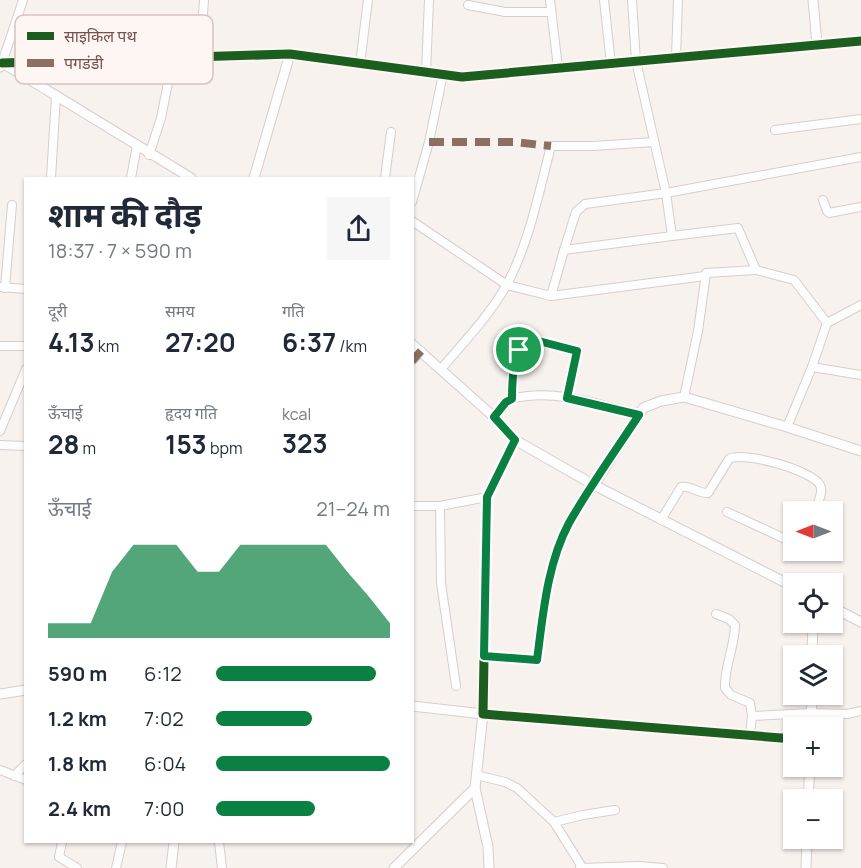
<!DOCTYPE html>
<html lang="hi">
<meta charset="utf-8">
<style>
:root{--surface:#fff;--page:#f6f6f7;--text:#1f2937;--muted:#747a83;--accent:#0b8043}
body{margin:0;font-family:Manrope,"Noto Sans Devanagari",sans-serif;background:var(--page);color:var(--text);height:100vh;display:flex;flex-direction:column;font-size:22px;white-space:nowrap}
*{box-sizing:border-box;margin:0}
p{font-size:20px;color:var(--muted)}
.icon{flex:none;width:33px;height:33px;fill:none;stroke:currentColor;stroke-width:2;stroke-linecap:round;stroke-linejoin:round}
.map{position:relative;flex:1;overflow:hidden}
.sheet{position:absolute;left:24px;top:177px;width:390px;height:666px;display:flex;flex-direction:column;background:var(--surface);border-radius:0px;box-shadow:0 2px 4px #0004}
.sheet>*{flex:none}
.needle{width:39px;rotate:270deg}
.fabs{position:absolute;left:783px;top:501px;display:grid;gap:12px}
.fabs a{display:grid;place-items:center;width:60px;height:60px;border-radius:0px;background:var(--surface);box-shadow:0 2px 4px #0004;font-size:30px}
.pin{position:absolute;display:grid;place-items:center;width:51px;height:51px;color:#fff;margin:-26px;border:3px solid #fff;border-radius:50%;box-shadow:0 2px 6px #0007}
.round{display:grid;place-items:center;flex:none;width:63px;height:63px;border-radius:0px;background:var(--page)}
.headline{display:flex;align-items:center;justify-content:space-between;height:102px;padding:0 24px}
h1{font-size:33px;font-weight:700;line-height:45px}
.figures{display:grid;grid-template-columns:repeat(3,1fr);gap:9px;height:102px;padding:6px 24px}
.figures div{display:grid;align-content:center}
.figures b{font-size:26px;font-weight:700}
.figures small{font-size:16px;font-weight:400}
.figures p{font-size:16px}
.chart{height:168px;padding:12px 24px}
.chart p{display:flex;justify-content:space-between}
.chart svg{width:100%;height:108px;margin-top:6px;fill:var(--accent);opacity:.7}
ul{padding:0 24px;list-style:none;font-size:20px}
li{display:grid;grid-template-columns:96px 72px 1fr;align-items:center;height:45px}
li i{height:15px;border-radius:8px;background:var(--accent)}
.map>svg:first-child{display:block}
</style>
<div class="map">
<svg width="861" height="868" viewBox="0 0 861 868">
<rect width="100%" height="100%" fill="#f8f2ef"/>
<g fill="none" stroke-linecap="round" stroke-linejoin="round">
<!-- minor casing -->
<g stroke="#d7cdcc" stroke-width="10">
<g id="minor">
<path d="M550,0L558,68"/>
<path d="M604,0L611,64"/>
<path d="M468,5L505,12H551"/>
<path d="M200,57L204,0"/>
<path d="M676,57L678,0"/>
<path d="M2,63L23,0"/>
<path d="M360,64L368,0"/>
<path d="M426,72L429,0"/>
<path d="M775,130L861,119"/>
<path d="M149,155L161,118L173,58"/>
<path d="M51,178L56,96"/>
<path d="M131,178L137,145"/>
<path d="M385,178L391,132"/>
<path d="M823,200L827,211L829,213L861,207"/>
<path d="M412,202L429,142L443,74"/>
<path d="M412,221L507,285L551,296L564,250L672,236L666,193L636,61L632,0"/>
<path d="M672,236L738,228L756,270L794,280L827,323"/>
<path d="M564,250L576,212L585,204L666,193L861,157"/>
<path d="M0,287L26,289"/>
<path d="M5,288L12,205"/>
<path d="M551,296L705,276"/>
<path d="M0,346H26"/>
<path d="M412,361L421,351"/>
<path d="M812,367L861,375"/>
<path d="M441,369C463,343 489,316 506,286C529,244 539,192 551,146H593L654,142"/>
<path d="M684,397L698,331L706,273L756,270"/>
<path d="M511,399C511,383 513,348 527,338L577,351L567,398"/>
<path d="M494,417L506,402L511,399C554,388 598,404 639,415"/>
<path d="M787,427L812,367L827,323L861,305"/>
<path d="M0,431L26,369"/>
<path d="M0,445L26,446"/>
<path d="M412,506H440L487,497"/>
<path d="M440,506L441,583L456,686"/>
<path d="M727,512L794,543"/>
<path d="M661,520L681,487C691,485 699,494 708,493L729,459C743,451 812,470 820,485C824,493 817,504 814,512"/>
<path d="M716,614L729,619L735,625C735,646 724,667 725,688L731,695L750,703L752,716L750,734"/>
<path d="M484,656L537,661C543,615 548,567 568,524C575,511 585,498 594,485"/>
<path d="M752,716L811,713L847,714L861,711"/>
<path d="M0,770L26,780"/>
<path d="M476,775L505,782L517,788L554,822L582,867"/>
<path d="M14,776L26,764"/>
<path d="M554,822L583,815L615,810"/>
<path d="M62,842L59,857L77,868"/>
<path d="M219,842L222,868"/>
<path d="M116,868L122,842"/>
<path d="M580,868L639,866L663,868"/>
</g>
</g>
<!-- tertiary casing -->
<g stroke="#d7cdcc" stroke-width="11">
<g id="tertiary">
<path d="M813,0L817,44"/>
<path d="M1,62L191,178"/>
<path d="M0,67L2,63L290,54L462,77L861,41"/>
<path d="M254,178L290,54"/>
<path d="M412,344L494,417L515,440L594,485L794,587"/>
<path d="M515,440L487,497L483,714L794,739"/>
<path d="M594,485L643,408L661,401L684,397L787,427L861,451"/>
<path d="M832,607L861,622"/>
<path d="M812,656L813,622"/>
<path d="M0,694L26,690"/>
<path d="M811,728L812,694"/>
<path d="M475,788L488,847L489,868"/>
<path d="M808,800L810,766"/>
<path d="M171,868L174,842"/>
<path d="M394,868L475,788L483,714L412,706"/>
<path d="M806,868L807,838"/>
</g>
</g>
<!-- minor -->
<use href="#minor" stroke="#fefdfd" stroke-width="8"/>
<!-- tertiary -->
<use href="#tertiary" stroke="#fefdfd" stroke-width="9"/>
<!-- quiet -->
<g stroke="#8d6e63" stroke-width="8" stroke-dasharray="15 8" stroke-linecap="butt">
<path d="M429,142H514L551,146"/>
<path d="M412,361L421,351"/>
<path d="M511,399C511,383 513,348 527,338L577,351L567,398"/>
</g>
<!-- cycleway casing -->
<g stroke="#fef6f2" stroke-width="13">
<g id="cycleway">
<path d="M2,63L290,54L462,77L861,41"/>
<path d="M515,440L487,497L483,714L794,739"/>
</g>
</g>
<!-- cycleway -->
<use href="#cycleway" stroke="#1b5e20" stroke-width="9"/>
</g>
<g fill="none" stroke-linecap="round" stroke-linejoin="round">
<!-- route casing -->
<g stroke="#fff" stroke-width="12">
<path id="route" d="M527,338L577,351L567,398L639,415C616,450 590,486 569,523C547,564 543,615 537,660L484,656L487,497L515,440L494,417L506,402L512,399C512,383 513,348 527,338Z"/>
</g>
<!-- route -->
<use href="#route" stroke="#0b8043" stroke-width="8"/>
</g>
<!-- legend -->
<rect x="15" y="15" width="198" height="69" rx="9" fill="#fef6f2" stroke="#d6c4c1" stroke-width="1.5"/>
<rect x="27" y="32" width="27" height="8" fill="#1b5e20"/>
<rect x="27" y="59" width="27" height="8" fill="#8d6e63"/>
<g font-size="16" fill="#77514f">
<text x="64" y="42">साइकिल पथ</text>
<text x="64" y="69">पगडंडी</text>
</g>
</svg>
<div class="fabs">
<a><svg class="needle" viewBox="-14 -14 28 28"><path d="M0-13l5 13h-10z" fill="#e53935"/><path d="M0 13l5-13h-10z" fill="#747a83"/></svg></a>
<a><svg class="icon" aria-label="locate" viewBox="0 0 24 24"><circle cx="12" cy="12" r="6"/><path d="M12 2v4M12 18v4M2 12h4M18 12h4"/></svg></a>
<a><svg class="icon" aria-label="layers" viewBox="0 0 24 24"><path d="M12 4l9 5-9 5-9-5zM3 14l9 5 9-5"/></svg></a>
<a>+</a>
<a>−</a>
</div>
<div class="pin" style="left:519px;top:350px;background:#1e9e55"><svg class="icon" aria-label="arrive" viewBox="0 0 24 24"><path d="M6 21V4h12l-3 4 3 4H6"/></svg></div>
<section class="sheet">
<div class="headline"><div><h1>शाम की दौड़</h1><p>18:37 · 7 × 590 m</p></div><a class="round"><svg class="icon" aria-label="share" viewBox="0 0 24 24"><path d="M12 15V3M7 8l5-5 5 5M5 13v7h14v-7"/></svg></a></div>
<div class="figures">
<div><p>दूरी</p><b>4.13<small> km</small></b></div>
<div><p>समय</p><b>27:20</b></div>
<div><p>गति</p><b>6:37<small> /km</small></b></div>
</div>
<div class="figures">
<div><p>ऊँचाई</p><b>28<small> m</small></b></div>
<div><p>हृदय गति</p><b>153<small> bpm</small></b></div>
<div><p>kcal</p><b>323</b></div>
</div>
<div class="chart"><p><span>ऊँचाई</span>21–24 m</p>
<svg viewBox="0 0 160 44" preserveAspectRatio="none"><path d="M0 44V38L10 38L20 38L30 17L40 6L50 6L60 6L70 17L80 17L90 6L100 6L110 6L120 6L130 6L140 17L150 27L160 38V44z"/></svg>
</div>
<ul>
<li><b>590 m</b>6:12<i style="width:92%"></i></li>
<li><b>1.2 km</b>7:02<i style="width:55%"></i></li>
<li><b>1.8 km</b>6:04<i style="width:100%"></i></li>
<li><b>2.4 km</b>7:00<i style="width:57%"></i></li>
</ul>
</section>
</div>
